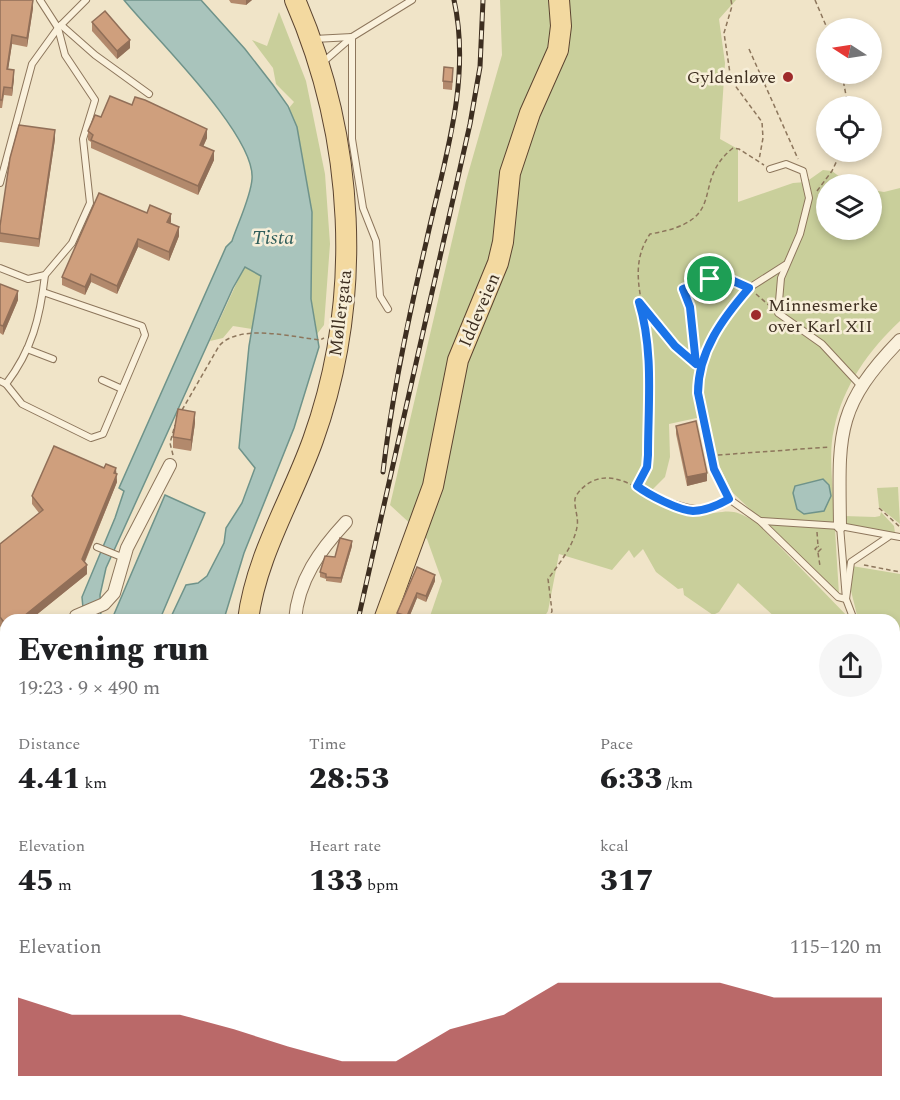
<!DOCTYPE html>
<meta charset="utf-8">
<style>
:root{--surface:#fff;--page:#f6f6f6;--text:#202124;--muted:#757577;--accent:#9e2a2b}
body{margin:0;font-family:Spectral,serif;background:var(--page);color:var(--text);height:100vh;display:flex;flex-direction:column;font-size:22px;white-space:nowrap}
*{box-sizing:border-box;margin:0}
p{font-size:20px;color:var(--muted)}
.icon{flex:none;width:33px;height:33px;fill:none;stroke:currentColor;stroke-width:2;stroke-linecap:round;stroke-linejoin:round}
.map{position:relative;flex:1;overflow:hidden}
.sheet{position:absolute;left:0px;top:614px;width:900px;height:488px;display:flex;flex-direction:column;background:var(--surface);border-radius:18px 18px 0 0;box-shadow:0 3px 9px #0003}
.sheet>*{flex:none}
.needle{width:39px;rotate:282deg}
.buttons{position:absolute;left:816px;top:18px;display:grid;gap:12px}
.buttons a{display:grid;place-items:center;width:66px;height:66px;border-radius:50%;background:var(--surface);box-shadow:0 3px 9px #0003;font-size:30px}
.pin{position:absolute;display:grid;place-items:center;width:51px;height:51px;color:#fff;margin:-26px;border:3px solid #fff;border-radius:50%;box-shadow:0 2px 6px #0007}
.round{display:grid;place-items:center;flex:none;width:63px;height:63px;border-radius:32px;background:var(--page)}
.summary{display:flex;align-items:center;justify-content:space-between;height:102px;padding:0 18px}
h1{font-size:33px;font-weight:800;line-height:45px}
.stats{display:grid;grid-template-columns:repeat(3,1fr);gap:9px;height:102px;padding:6px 18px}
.stats div{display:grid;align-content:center}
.stats b{font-size:30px;font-weight:800}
.stats small{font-size:16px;font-weight:400}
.stats p{font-size:16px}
.chart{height:168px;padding:12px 18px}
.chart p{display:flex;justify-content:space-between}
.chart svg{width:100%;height:108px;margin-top:6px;fill:var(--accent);opacity:.7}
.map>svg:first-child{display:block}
</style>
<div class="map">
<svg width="900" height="1100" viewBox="0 0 900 1100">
<rect width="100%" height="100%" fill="#f0e4c8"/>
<!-- green -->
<g fill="#c9cf9b">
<path d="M500,0H736L719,19L725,63L720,139L738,149V202L793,183L806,182L823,170L832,171L849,184H826V230H872V190L884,192L900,188V321C869,350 843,386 834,429C829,450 832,475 833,497C835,530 837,562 839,594L732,492L717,461L706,416L669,424L670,457L665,477L648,494C661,500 681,513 696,514C726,515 728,503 758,524L850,619H777L738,583L719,612L713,615L684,595L683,588L678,589L656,572L643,549L634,558L629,550L612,570L559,554L548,611L543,619H429L442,581L427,539L390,505L466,181L502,55Z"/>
<path d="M279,12L306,81L325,174L330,244L324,325L317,334L311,299L312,212L297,127L289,108L294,102L276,84L273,68L252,40L267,46Z"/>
<path d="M244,267L261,276L252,329L233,326L223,338L210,341Z"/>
<path d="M898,487L900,524L879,507L877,488Z"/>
<path d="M881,512L894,526L895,533L845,524L844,516L875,517L880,516Z"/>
<path d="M852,566L900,574V688L894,683V620L858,619L849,583Z"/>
</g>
<!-- water -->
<g fill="#a9c4bc" stroke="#6f938a" stroke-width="1.5">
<path d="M124,0H201L245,49L273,85L288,106L297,127L312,212L311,299L319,347L294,428L244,553L224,619H170L186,585L198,583L207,576L224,543L226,528L242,503L255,468L239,448L249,346L261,276L245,267L233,288L106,568L100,595L101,619H84L82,597L115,518L124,491L119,488L226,247L232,241C238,223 251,196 252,179C256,135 153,36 124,0Z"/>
<path d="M823,479L829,485L831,496L824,511L804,514L797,509L793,493L795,486Z"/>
<path d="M165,495L205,513L160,619H112Z"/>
<path d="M152,1095H214L215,1100H153Z"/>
</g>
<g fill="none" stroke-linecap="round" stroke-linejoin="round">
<!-- service casing -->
<g stroke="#8d765c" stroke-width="8">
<g id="service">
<path d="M61,25L95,55L149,94"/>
<path d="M352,37V139L363,208L376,241L380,296L388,309"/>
<path d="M314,39L352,37"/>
<path d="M322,63L352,37L412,0"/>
<path d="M770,169L786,164L803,171L809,198L800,234L781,278L778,313L822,344L860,385"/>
<path d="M0,183L32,64L58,28L86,0"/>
<path d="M785,265L749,288L725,316L702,364L698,393L714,469L729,499L760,521L838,597L846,599L851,562L888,537"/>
<path d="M0,268L28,279L45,275L72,243L90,203L83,139L95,100L65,55L58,28L40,0"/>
<path d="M27,349L53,359"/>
<path d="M102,380L122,389"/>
<path d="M0,381L6,384C32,350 40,318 45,275"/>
<path d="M6,384L22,404L91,438L103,434L145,335L142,326L43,292"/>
<path d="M663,500C690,510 703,514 729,499"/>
<path d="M761,521L840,526L900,537"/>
<path d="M840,526L846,599L854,620"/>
<path d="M97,547L124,558"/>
<path d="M0,645L6,653"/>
<path d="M894,696L900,697"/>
<path d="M0,710L6,705"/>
<path d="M0,1094L6,1093"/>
<path d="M654,1095L657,1100"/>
</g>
</g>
<!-- minor casing -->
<g stroke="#8d765c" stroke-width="14">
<g id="minor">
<path d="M840,526C839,436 834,408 900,340"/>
<path d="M75,620L76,616L104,604L114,593L127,548L170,465"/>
<path d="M295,620C298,580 320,550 346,522"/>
<path d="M0,988L6,989"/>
<path d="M306,1095L307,1100"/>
<path d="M372,1096L374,1100"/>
</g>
</g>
<!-- tertiary casing -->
<g stroke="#8d765c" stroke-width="17">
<path id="tertiary" d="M0,775L6,783"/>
</g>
<!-- primary casing -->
<g stroke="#5b4430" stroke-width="22">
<g id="primary">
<path d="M248,620C256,556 292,499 313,440C364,298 355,138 295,0"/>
<path d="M384,620L433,486L458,360L498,263L503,242L510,173L530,113L558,50L561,26L559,0"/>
<path d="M72,1095L74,1100"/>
<path d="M403,1095L406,1100"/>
<path d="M25,1100L46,1095"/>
<path d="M105,1100L107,1095"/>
</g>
</g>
<!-- path -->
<g stroke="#8d765c" stroke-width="1.5" stroke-dasharray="4.5 3" stroke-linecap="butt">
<path d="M731,0L732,6L724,33L731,80L762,122L763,138L759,160"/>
<path d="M815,0L827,28"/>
<path d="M749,49L798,159"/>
<path d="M842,74L848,106"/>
<path d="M817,191L832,171L841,152"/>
<path d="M756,294L771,307"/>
<path d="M640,303L675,346L693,361"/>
<path d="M695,357L690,307L683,289C704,280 720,276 743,284"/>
<path d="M182,410L219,346C239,323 292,337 320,340L324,338"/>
<path d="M173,455L170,443L175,425"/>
<path d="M718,455L830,447"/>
<path d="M637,486L647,467L648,455C648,423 649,391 650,359C651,316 623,273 650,234C733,220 688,184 733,148L739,149L764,165"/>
<path d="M879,508L900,527"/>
<path d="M817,532L818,546L815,549L818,552L821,549L818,546"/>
<path d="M818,553L820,566"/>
<path d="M864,565L900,572"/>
<path d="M549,620L552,611L548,579C559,564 574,545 577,527C579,518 574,508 575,499C576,494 582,488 586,485C609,468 633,486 654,496"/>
<path d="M894,761L900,759"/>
<path d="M894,834L900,849"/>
<path d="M894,981L900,982"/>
<path d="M894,1034V1035"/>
<path d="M148,1095L149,1100"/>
<path d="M224,1095L225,1100"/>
<path d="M787,1095L788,1100"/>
<path d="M792,1095L796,1100"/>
<path d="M578,1100L579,1095"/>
<path d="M590,1100L595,1095"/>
</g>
<!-- service -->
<use href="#service" stroke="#faf1dc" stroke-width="6"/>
<!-- minor -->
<use href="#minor" stroke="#faf1dc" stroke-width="12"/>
<!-- tertiary -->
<use href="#tertiary" stroke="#faf1dc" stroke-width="15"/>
<!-- primary -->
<use href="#primary" stroke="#f3d9a0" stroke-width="20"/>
<!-- rail casing -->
<g stroke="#3d2e20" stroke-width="5">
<g id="rail">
<path d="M383,472C392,394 408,319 426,243C443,164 472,81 454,0"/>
<path d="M358,620L470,124L480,67L483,0"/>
<path d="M341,1095L342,1100"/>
</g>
</g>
<!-- rail -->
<use href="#rail" stroke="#f7eed8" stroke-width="3" stroke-dasharray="9" stroke-linecap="butt"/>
</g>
<!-- wall -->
<g fill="#b2896c">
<path d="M0,0L33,8L27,47L12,44L8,69L14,78L12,96L4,95L2,108H0Z"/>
<path d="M229,0H252L246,5L231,3Z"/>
<path d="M92,22L130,48L117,59L92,31Z"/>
<path d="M453,76L452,90L443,89V81Z"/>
<path d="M101,117L207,138L203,146L214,160L198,195L91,148V142L88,140V131Z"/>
<path d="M55,139L39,247L0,242V226Z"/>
<path d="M147,213L171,222L170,223L179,236L169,261L138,247L117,294L91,282L85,295L62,285V277Z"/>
<path d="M0,284L18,300L3,335L0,333Z"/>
<path d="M195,423L191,451L173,448V437Z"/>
<path d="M676,426L707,481L687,486L676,434Z"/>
<path d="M116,473L117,482L85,562L87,574L30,620H6V633L0,626V544L39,513L32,504V496Z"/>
<path d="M352,546L341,583L326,581V579L320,577V572L335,557Z"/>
<path d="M417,567L435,581L426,602L417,598L408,620H401L397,618V613Z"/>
<path d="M0,854L6,874V913L0,907Z"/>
<path d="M6,938V981L0,980L3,940Z"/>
<path d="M0,990L6,991V1040L1,1039L2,1047L0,1051Z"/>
<path d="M900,996V1029L896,1025L894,1027V999L897,1000Z"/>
<path d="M0,1058L6,1059V1089L0,1088Z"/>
</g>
<!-- shaded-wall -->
<g fill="#916f58">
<path d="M33,0V8L27,47V38Z"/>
<path d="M246,0H252L246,5Z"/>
<path d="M12,35V44L7,77V69Z"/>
<path d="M130,40V48L117,59V51Z"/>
<path d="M14,70V78L12,96V88Z"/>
<path d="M207,129V138L200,154V145Z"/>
<path d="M55,130V139L39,247V239Z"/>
<path d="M214,151V160L198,195V186Z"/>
<path d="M171,214V222L167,231V222Z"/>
<path d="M179,227V236L169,261V252Z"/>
<path d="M138,239V247L117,294V286Z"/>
<path d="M91,274V282L85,295V287Z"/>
<path d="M18,291V300L3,335V326Z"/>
<path d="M195,412V423L191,451V440Z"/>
<path d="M116,468L117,482L82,568V559Z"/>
<path d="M707,473V481L687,486V477Z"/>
<path d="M352,541V546L341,583V578Z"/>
<path d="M87,565V574L30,620H19Z"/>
<path d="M435,575V581L426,602V596Z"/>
<path d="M417,593V598L408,620H407V616Z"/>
<path d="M6,843V849L0,852V846Z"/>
<path d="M896,1014V1025L894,1027V1016Z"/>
</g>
<!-- building -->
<g fill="#cf9f7d" stroke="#916f58" stroke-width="1.5">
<path d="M0,0H33L27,38L12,35L7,69L14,70L12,88L4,87L2,100H0Z"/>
<path d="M105,11L130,40L117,51L92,22Z"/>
<path d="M444,67L453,68L452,82L443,81Z"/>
<path d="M110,96L132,105L135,97L145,100L207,129L200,145L214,151L198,186L91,140L93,135L88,131L95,115L101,117Z"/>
<path d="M19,125L55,130L39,239L0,233V226L10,158Z"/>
<path d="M99,193L147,213L150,205L171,214L167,222L179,227L169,252L138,239L117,286L91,274L85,287L62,277Z"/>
<path d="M0,284L18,291L3,326L0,325Z"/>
<path d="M178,409L195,412L191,440L173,437Z"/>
<path d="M696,421L707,473L687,477L676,426Z"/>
<path d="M54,446L104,468L106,464L116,468L114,473L117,474L82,559L87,565L19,620H6V625L0,617V544L43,510L32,496Z"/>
<path d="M340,538L352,541L341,578L326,577V574L320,572L325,556L335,557Z"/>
<path d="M417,567L435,575L426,596L417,593L407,616L397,613Z"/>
<path d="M6,832V843L0,846V834Z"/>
<path d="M0,854L6,874V906L0,900Z"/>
<path d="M3,937L6,938V975L0,974V940H3Z"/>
<path d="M0,990L6,991V1033H0Z"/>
<path d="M900,996V1017L896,1014L894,1016V999L897,1000Z"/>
<path d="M0,1058L6,1059V1082L0,1081Z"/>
<path d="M250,1095H282L283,1100H232L250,1097Z"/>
<path d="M384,1095H394L396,1100H381L380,1099Z"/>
<path d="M416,1095H429L432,1100H416Z"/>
<path d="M443,1095H449L453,1100H435Z"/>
<path d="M641,1095H652L656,1100H633Z"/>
</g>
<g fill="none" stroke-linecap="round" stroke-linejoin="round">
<!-- route casing -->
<g stroke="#fff" stroke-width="12">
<path id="route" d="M710,279H729L749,288C723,318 698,351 698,393L714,469L729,499C720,504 705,511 693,511C678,510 649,495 637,486L647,467L648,455C648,404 654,351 639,302L675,346L696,364L690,307L683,289Z"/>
</g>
<!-- route -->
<use href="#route" stroke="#1a73e8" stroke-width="8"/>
</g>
<!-- markers -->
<g fill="#9e2a2b" stroke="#f7eed8" stroke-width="2">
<circle cx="788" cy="77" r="6"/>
<circle cx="756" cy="315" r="6"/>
</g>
<g text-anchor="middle" stroke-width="5" stroke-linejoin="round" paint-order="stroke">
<!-- poi labels -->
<g font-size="18" fill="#3d2e20" stroke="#f7eed8" text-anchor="end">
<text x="776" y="83">Gyldenløve</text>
<text x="768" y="311" text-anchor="start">Minnesmerke<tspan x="768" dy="21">over Karl XII</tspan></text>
</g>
<!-- street labels -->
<g font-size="18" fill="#3d2e20" stroke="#f7eed8">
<text transform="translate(479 310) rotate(-67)" y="6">Iddeveien</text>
<text transform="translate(340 313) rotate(-83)" y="6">Møllergata</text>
</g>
<!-- water labels -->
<g font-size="20" font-style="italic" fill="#2f5d5a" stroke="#f7eed8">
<text x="273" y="244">Tista</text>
</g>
</g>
</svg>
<div class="buttons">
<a><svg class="needle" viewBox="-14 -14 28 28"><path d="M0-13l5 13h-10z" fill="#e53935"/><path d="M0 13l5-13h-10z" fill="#757577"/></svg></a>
<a><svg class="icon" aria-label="locate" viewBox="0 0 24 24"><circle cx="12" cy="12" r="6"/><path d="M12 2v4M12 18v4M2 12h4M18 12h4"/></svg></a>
<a><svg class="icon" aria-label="layers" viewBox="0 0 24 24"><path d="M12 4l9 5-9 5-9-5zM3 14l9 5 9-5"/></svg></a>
</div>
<div class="pin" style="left:710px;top:279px;background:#1e9e55"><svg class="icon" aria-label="arrive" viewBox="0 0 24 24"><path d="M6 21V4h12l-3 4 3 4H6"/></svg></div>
<section class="sheet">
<div class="summary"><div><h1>Evening run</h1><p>19:23 · 9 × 490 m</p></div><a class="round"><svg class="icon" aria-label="share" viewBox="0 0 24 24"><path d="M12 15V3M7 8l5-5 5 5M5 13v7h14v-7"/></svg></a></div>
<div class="stats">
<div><p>Distance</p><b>4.41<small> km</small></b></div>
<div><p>Time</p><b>28:53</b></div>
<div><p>Pace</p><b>6:33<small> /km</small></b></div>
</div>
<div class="stats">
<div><p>Elevation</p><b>45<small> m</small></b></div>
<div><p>Heart rate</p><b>133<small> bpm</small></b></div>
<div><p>kcal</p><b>317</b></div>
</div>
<div class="chart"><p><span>Elevation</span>115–120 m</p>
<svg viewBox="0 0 160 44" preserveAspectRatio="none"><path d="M0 44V12L10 19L20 19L30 19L40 25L50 32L60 38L70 38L80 25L90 19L100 6L110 6L120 6L130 6L140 12L150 12L160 12V44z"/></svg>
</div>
</section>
</div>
